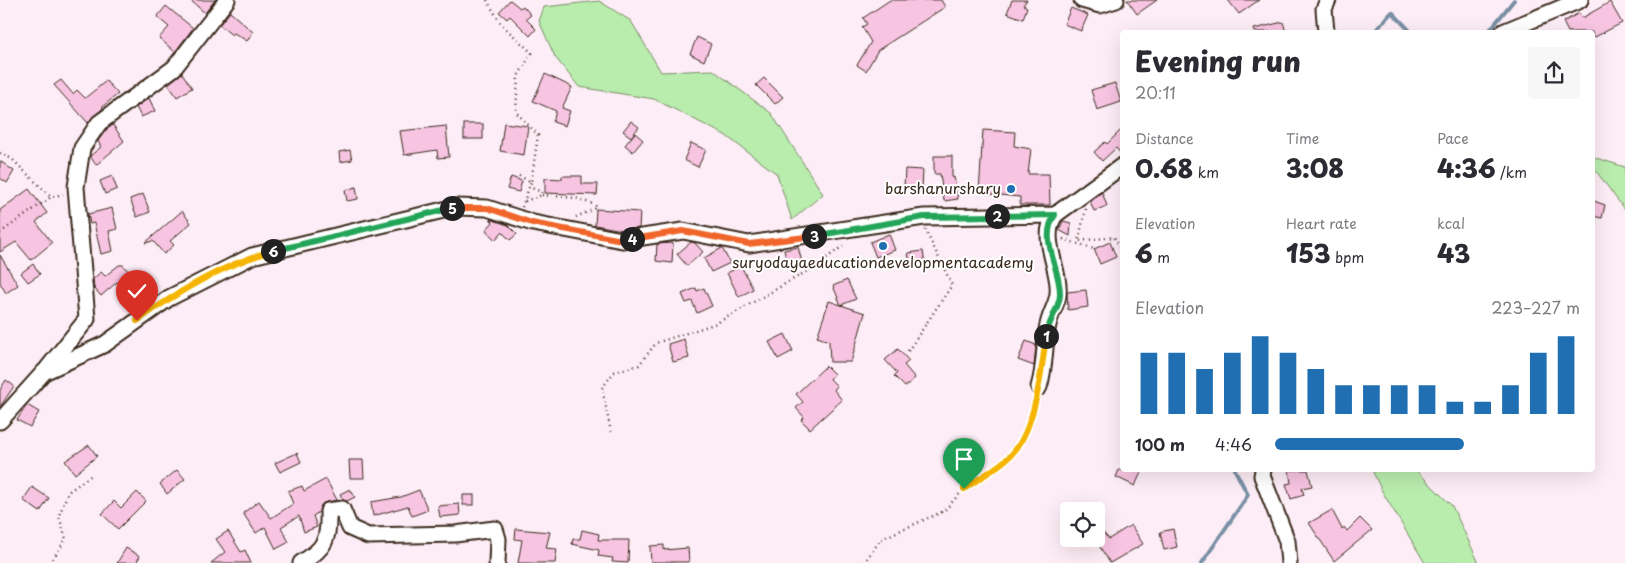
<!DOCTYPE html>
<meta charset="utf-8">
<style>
:root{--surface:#fff;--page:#f7f7f7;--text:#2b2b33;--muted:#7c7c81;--accent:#1f6fb2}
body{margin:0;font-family:"Playpen Sans",sans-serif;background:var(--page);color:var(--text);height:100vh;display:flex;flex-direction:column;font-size:19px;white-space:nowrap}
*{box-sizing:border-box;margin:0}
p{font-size:16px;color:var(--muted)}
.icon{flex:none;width:28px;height:28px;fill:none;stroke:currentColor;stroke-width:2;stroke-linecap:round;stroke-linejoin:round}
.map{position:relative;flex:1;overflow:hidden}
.drawer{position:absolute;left:1120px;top:30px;width:475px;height:442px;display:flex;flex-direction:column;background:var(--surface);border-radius:5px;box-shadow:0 5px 20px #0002}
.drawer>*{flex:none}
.controls{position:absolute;left:1060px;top:502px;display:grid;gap:10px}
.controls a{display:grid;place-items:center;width:45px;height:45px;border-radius:5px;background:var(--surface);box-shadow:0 5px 20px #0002;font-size:25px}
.pin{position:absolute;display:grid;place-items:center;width:42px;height:42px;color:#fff;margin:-51px -21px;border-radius:50% 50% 50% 0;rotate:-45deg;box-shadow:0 0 5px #0007}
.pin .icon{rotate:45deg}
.km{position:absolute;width:25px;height:25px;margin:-12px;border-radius:50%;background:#222;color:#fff;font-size:14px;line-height:25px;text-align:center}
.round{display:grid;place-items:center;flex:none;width:52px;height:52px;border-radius:5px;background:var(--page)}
.headline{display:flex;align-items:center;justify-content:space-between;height:85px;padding:0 15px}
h1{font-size:28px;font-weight:800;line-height:38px}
.stats{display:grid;grid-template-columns:repeat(3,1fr);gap:8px;height:85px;padding:5px 15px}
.stats div{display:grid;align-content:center}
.stats b{font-size:25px;font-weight:800}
.stats small{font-size:14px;font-weight:400}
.stats p{font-size:14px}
.chart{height:140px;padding:10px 15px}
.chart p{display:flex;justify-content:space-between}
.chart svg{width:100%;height:90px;margin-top:5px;stroke:var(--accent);stroke-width:6}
ul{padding:0 15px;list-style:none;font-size:16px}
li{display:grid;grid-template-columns:80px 60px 1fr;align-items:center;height:38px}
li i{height:12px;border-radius:6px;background:var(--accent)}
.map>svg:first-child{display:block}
</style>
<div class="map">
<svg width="1625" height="563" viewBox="0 0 1625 563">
<rect width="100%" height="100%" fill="#fdedf6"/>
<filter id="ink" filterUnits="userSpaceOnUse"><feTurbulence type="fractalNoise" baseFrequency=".02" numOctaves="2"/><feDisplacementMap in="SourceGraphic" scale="10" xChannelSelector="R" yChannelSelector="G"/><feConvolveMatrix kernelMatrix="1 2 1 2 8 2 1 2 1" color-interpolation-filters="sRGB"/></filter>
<g filter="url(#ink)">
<!-- green -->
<g fill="#b9edae" stroke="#7a8c66">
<path d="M599,1L631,21L661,72L713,70L771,113L823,194L792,220L777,174L725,135L654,99L579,87L555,57L539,21L544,7Z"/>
<path d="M1593,157L1625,167V210L1593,167Z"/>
<path d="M1372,470H1416L1452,506L1479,563H1425L1382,491Z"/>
</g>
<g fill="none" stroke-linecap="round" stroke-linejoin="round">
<!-- stream -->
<g stroke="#798fa4" stroke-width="4">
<path d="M1374,32L1392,12L1411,32"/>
<path d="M1484,32L1489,31L1514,0"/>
<path d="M1202,563L1248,495L1235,470"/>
</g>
</g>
<!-- building -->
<g fill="#f7c4e1" stroke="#3b2a1e">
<path d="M190,0H215L205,13Z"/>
<path d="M510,0L520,8L523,6L531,15L526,19L536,29L530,36L510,16L507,19L499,12Z"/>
<path d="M890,0H941L945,7L878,50L866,71L857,65L871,42L862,27L867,24L863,18Z"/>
<path d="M1012,0H1027L1023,5L1027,7L1023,19L1007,13Z"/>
<path d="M1127,0H1157L1137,14Z"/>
<path d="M1228,0H1259L1239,14Z"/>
<path d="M1610,2L1622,23L1593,38L1592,32H1568L1563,22L1579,13L1582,18Z"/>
<path d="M166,6L193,28L175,52L159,38L169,27L157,17Z"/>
<path d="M1071,8L1088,15L1081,31L1064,24Z"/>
<path d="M230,12L253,32L247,41L234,33L232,35L219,25Z"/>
<path d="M1283,22L1286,32H1255L1254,29Z"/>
<path d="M697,37L711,44L704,61L690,54Z"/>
<path d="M182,73L192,88L177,97L168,84Z"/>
<path d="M545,74L572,87L562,108L570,111L565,126L553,122L556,111L533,101Z"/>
<path d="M764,78L783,97L775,104L756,85Z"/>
<path d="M61,80L73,94L77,90L85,98L106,81L118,94L102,107L103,108L88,123L54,85Z"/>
<path d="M1115,83L1121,102L1097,110L1091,90Z"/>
<path d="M149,98L155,111L141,117L136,107Z"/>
<path d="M631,121L639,127L631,137L623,131Z"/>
<path d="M504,123L528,126L524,155L500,151Z"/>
<rect x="464" y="124" width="19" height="15"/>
<path d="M113,125L124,141L96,165L90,156L101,147L98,141L106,130Z"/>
<path d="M446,126L449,157L438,158L437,150L404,155L400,131Z"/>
<path d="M1122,129V155L1116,148L1102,161L1094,152L1105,142L1107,144Z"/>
<path d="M983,130L1015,132L1014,146L1031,149L1028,174H1049L1050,205H1020V197L979,193Z"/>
<path d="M635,133L643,140L633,152L625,145Z"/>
<path d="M691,143L706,150L698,167L684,160Z"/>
<path d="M350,150L352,160L340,162L339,152Z"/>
<path d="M934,156H952V178L954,177L958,199L944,201L940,174H934Z"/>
<path d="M0,161L14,171L7,183L0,178Z"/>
<path d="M905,169L923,170L922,189L904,187Z"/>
<path d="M112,176L117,189L105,194L100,181Z"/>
<path d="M562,176H582V184H598L597,195L545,193V178L562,179Z"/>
<path d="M511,177L522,181L519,192L507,189Z"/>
<path d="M356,187L358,199L347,201L345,190Z"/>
<path d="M29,189L47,213L36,222L52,243L31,260L16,242L0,252V210Z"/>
<path d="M1102,192L1107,206L1094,211L1090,201Z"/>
<path d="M143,194L150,212L137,217L130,199Z"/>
<path d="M1594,201L1605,205L1602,218L1592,216Z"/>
<path d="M112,208L117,229L109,231L113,251L101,254L94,223L90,224L88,214Z"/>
<path d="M596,209L640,212L639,228L622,230L595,225Z"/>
<path d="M182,211L191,223L170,241L174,245L164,254L153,241L145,243Z"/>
<path d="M490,219L508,225L517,234L510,240L502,232L495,240L486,230L493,222Z"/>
<path d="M1063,221L1071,223L1070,236L1059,230Z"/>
<path d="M889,234L895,250L876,257L870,242Z"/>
<path d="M691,242L695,243L703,252L687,266L677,254Z"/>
<path d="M1110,242L1116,257L1100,264L1094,249Z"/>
<path d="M673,243L672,263L656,261L657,244Z"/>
<path d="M798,247L803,266L789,269L784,250Z"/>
<path d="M722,248L730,263L711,272L704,258Z"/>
<path d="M923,251L925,265L911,268L908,253Z"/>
<path d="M0,255L18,285L6,293L0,283Z"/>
<path d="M33,264L40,274L28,282L21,273Z"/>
<path d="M119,265H123L134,278L121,287L117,282L101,296L94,288L93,279L101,272L105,276Z"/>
<path d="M741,266L753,289L739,297L727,273Z"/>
<path d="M847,280L856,299L841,305L833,286Z"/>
<path d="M696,288L697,291L704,288L712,306L697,313L692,301L686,303L682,294Z"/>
<path d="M1086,290L1088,307L1068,310L1067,292Z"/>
<path d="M829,301L865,313L851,362H830L829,341L817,337Z"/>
<path d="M785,334L793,351L778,359L769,342Z"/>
<path d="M684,339L689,358L673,362L668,344Z"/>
<path d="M1026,341L1036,345L1034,366L1018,360Z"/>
<path d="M898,349L909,361L904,365L915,378L905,387L894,376L897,373L885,360Z"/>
<path d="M826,366L834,374L830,379L837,386L834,390L842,400L810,429L801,420L804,417L796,408L803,402L796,394Z"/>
<path d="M6,380L14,386L0,407V390Z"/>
<path d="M27,405L39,412L30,427L17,420Z"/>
<path d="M89,445L97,456L75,474L65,461Z"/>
<path d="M297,453L301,462L280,472L275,463Z"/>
<path d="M349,460H363L364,478H350Z"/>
<path d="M177,470L185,479L167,494L160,484Z"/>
<path d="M1119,470H1142L1135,486L1116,477Z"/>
<path d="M1289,470H1308L1312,486L1302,488L1304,495L1291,499L1286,484L1291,483Z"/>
<path d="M326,479L337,500L323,503L319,512L313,516L317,527L304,532L299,516L281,527L289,542L276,549L265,527L256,533L243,513L259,501L271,518L293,504L288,491L302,486L304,491Z"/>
<path d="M32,487L49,498L40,512L23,500Z"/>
<path d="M350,489L355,497L347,501L343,500L340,494Z"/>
<path d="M419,490L428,510L412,516L408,506L373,516L371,502L401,497Z"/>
<path d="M137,492L146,501L118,529L102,514L114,501L121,508Z"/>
<rect x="463" y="495" width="11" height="10"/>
<path d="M459,504L460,515L440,517L438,506Z"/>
<path d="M1332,510L1342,529L1344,527L1347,531L1360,518L1372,530L1334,561L1309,523Z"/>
<path d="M1096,525L1109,539L1131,525L1143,544L1110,563L1096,541Z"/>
<path d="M516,529L550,532L546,548L557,549L555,563H518L522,540L515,539Z"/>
<path d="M1173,529L1177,547L1164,550L1160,532Z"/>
<path d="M582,530L599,534L598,540H629L628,563L612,562L613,558L598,556L599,550L572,544L573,539H580Z"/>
<path d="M228,531L241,552L245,550L251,563H211L225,552L216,539Z"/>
<path d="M664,545V550L688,548L689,562H651L650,546Z"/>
<path d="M126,548L140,556L136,563H117Z"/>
</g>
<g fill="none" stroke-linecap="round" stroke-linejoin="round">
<!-- minor casing -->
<g stroke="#3b2a1e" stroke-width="19">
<g id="minor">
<path d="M1082,0L1100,5L1116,0"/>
<path d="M1326,32L1324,9L1328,0"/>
<path d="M1503,32L1580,0"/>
<path d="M47,369L87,319L76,187L82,148L99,123L174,68L227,0"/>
<path d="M1039,387C1045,368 1044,349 1047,330C1050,308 1062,303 1057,278C1054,258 1042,234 1055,215"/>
<path d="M0,421L44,372L105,344L169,298L252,256L456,207L487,208L533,223L622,240L683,231L749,244L924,217L1055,215L1122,166"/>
<path d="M1263,470L1262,476L1287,541L1289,563"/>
<path d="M301,563C326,548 329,539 328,511L342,509L350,528L368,536L455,534L495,529L498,539L497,563"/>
</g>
</g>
<!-- path -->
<g stroke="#3b2a1e" stroke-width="2.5" stroke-dasharray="1 4" stroke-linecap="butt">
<path d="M487,0L501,24L532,53L518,76L516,112L538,135L531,182L517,175"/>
<path d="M0,153L12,159L51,197L63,194"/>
<path d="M542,195L576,198L595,205L597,208L576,217"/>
<path d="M525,201L542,195V192L529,187"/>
<path d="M522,207L531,182"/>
<path d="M1086,209L1078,241L1114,237L1122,251"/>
<path d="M0,233L51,197"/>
<path d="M1063,239L1094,249"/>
<path d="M908,351L952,285L925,229"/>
<path d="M611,432L602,388L614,372L639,365L656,343L717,323L811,269L846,244"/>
<path d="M50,563L66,539L59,516L68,492L93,474"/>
<path d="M864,563L881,539L944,511L964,489L1011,455L1027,428L1036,398"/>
</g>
<!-- minor -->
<use href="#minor" stroke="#fff" stroke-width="15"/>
</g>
</g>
<g fill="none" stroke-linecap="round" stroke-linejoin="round" filter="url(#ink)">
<!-- split-1 casing -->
<g stroke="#fff" stroke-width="10">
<path id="split-1" d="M964,489C979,478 998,468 1011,455C1035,431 1042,369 1046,336"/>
</g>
<!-- split-2 casing -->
<g stroke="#fff" stroke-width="10">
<path id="split-2" d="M997,216L1055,215C1038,239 1061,269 1060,295C1059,309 1048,322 1046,336"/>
</g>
<!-- split-3 casing -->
<g stroke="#fff" stroke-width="10">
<path id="split-3" d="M814,236L924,217L997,216"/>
</g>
<!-- split-4 casing -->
<g stroke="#fff" stroke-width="10">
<path id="split-4" d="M632,239L683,231L749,244L814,236"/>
</g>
<!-- split-5 casing -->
<g stroke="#fff" stroke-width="10">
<path id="split-5" d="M452,208H487L532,223L622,240L632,239"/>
</g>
<!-- split-6 casing -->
<g stroke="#fff" stroke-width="10">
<path id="split-6" d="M273,251L452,208"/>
</g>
<!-- split-7 casing -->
<g stroke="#fff" stroke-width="10">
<path id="split-7" d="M137,321C177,292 225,263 273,251"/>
</g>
<!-- split-1 -->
<use href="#split-1" stroke="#f5b400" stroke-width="6"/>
<!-- split-2 -->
<use href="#split-2" stroke="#22a559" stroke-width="6"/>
<!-- split-3 -->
<use href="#split-3" stroke="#22a559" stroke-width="6"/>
<!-- split-4 -->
<use href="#split-4" stroke="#f0652b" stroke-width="6"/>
<!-- split-5 -->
<use href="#split-5" stroke="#f0652b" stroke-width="6"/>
<!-- split-6 -->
<use href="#split-6" stroke="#22a559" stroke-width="6"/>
<!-- split-7 -->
<use href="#split-7" stroke="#f5b400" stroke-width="6"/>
</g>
<!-- markers -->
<g fill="#1f6fb2" stroke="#fff" stroke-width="2">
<circle cx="1011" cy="189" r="5"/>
<circle cx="883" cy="246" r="5"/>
</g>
<g text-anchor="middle" stroke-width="4" stroke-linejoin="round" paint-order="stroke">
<!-- poi labels -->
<g font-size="15" fill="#3b2a1e" stroke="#fff" text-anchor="end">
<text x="1001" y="194">barshanurshary</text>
<text x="883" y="268" text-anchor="middle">suryodayaeducationdevelopmentacademy</text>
</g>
</g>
</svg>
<div class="controls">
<a><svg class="icon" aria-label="locate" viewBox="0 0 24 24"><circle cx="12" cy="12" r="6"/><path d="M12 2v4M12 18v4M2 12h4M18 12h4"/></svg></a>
</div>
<div class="pin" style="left:964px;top:489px;background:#1e9e55"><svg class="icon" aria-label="arrive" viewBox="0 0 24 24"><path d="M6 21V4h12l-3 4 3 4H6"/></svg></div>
<div class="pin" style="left:137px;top:321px;background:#d93025"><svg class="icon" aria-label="check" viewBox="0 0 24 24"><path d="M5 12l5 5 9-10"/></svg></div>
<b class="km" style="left:1046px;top:336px">1</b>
<b class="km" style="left:997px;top:216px">2</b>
<b class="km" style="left:814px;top:236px">3</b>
<b class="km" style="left:632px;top:239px">4</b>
<b class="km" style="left:452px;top:208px">5</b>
<b class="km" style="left:273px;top:251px">6</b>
<section class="drawer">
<div class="headline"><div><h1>Evening run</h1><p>20:11</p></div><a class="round"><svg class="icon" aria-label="share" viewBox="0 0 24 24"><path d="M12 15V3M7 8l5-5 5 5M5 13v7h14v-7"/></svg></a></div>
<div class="stats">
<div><p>Distance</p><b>0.68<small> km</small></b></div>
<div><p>Time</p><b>3:08</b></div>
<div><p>Pace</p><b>4:36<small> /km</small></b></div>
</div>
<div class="stats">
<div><p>Elevation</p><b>6<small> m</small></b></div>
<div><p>Heart rate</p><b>153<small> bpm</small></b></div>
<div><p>kcal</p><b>43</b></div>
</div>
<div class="chart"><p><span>Elevation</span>223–227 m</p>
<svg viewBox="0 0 160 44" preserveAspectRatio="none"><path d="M5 44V14M15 44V14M25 44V22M35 44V14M45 44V6M55 44V14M65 44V22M75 44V30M85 44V30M95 44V30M105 44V30M115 44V38M125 44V38M135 44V30M145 44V14M155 44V6"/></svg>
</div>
<ul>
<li><b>100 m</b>4:46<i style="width:62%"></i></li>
</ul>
</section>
</div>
